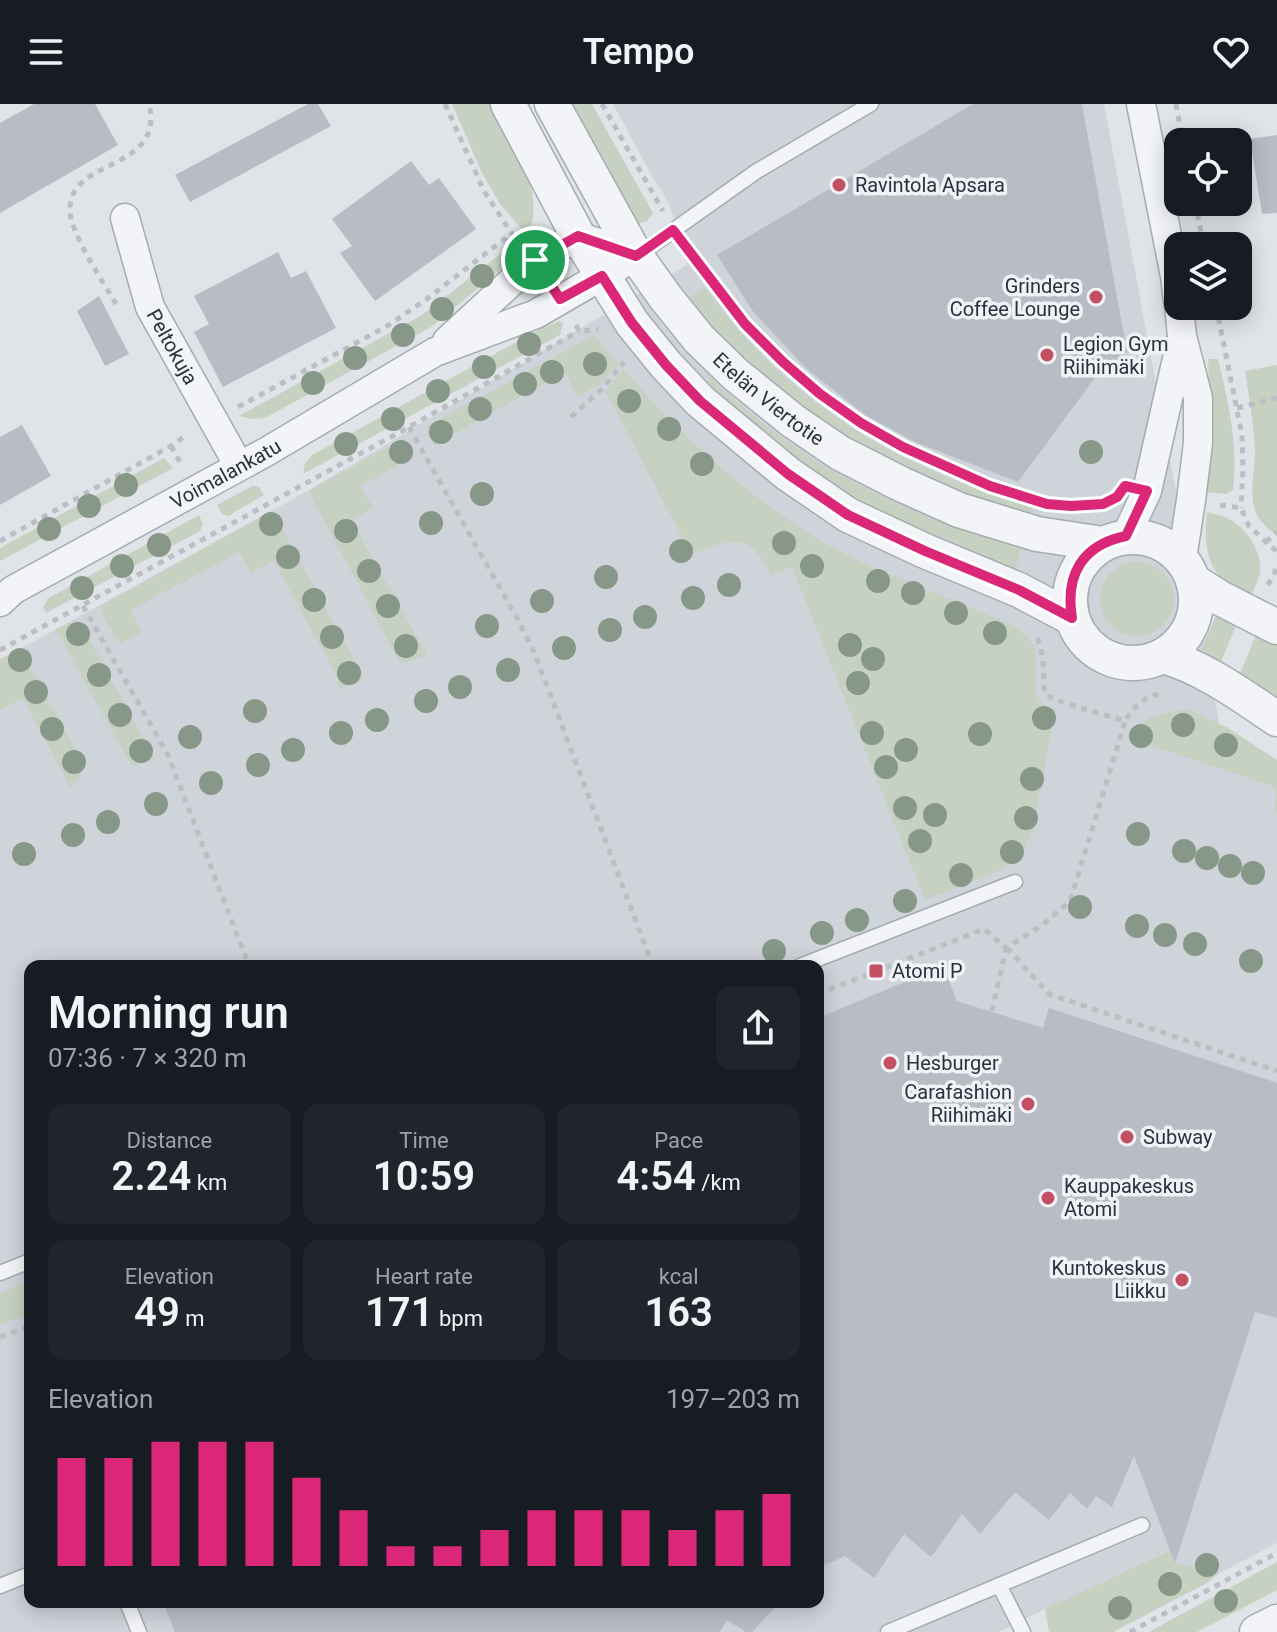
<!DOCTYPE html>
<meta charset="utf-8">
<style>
:root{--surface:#171b24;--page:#20242c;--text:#f1f3f6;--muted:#9ea1a6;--accent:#db2777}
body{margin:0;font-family:Roboto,sans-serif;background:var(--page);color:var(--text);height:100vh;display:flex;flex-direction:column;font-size:30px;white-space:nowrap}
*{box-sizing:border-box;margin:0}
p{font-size:26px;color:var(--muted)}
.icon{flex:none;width:44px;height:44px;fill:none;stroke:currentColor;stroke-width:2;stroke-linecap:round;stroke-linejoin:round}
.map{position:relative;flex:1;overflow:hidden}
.side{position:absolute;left:24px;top:856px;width:800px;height:648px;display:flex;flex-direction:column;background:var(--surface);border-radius:16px;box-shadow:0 4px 20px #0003}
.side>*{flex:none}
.tools{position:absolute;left:1164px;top:24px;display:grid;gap:16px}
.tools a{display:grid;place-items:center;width:88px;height:88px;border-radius:16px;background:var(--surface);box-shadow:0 4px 20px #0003;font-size:40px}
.pin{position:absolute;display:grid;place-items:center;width:68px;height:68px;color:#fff;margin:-34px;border:4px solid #fff;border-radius:50%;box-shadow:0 2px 8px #0007}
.round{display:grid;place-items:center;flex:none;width:84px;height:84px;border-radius:16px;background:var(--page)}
.overview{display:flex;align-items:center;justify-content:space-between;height:136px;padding:0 24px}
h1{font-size:44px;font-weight:600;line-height:60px}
.metrics{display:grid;grid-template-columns:repeat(3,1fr);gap:12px;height:136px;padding:8px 24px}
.metrics div{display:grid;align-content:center;border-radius:16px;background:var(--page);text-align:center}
.metrics b{font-size:40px;font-weight:600}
.metrics small{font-size:22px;font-weight:400}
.metrics p{font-size:22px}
.chart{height:224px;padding:16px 24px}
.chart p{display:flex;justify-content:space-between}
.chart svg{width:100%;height:144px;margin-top:8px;stroke:var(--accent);stroke-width:6}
header{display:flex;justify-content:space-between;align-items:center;height:104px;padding:0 24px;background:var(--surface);font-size:36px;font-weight:600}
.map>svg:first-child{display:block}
</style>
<header><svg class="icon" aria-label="menu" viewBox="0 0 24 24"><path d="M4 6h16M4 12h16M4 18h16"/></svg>Tempo<svg class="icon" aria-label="heart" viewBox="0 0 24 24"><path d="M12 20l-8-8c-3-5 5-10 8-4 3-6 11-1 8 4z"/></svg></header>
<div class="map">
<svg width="1277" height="1528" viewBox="0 0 1277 1528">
<rect width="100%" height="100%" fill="#e0e4e8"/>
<!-- built -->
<path fill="#cfd3da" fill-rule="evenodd" d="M613,0H1104L1222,635L1277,675V1439L1220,1469L1175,1458L1169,1446L998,1528H0V556L311,385L687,161L669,99L653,74ZM30,862H818V1498H30Z"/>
<!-- green -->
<g fill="#c6d1c2">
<path d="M452,0H490C510,36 549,89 527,131L500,100L482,69Z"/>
<path d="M569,0H592L653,109L647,117L636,121Z"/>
<path d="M511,145L517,152L431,223L265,314L253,315L239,312L422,211L503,148Z"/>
<path d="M704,184C727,212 750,241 777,266C854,336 934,374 1032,403L1030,415L891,362L808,311L725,242L687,195Z"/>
<path d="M560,217L563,220L560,231L303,370L305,359L312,351L540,225Z"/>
<path d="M594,231L618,260L601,280L577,292L565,268L434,341L426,323Z"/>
<path d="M1208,255H1218C1228,297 1239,342 1233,386L1225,390L1206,388L1211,318Z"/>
<path d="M1277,261V432C1269,426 1260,418 1256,409C1248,390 1255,368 1255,347C1254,320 1249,294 1245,267Z"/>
<path d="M623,265C690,342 768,412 860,458C877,466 894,472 911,479C945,493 979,507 1013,521C1024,529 1034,537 1036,551C1039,566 1030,589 1043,600C1046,603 1051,604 1055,606L1033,725L1024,746L1012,759L991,770L925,796L792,463L771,471C750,427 730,435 691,450L606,288Z"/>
<path d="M711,274C751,312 795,347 844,373C900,403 963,420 1023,439L1013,472L838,389L705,282Z"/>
<path d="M404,335L414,352L361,382L373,404L351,416L427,551L404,559L399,557L310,390L311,385Z"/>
<path d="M164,354L173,364L0,457V444Z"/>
<path d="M254,381L260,384L264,391L228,412L222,410L217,401Z"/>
<path d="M270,408L274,410L362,570L361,576L339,585L337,573L274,457L251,469L239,448L131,506L142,528L120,540L105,516L100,502Z"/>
<path d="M1207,408C1213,410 1220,411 1225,413C1246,422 1263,447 1260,470C1258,477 1253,486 1251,493C1243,489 1234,486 1228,481C1205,463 1204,435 1207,408Z"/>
<path d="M199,411L203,420L200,427L46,509L43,503L49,494Z"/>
<circle cx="1137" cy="495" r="37"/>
<path d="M1218,507L1238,517L1220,560L1201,546Z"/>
<path d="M76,516L86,529L155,655L135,662L131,661L56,526Z"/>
<path d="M1258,526L1277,538V597L1239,572Z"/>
<path d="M20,545L82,657L80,672L71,684L23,595L0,606V555Z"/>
<path d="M1187,605L1228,624L1277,656V709L1275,708L1276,683L1132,635C1141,609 1163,610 1187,605Z"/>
<path d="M30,1177V1210L0,1221V1189Z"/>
<path d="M1170,1446L1175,1458L1220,1469L1205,1480L1113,1528H1049L1045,1505Z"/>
<path d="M1277,1458V1486L1197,1528H1149Z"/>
</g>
<!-- building -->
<g fill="#b8bdc5">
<path d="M34,0H95L118,41L0,109V19Z"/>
<path d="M308,0H318L331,22L190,98L175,71Z"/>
<path d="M973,0H1082L1127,248L1094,275L1018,378L915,338L865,311L806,264L754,209L717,151Z"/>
<path d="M1277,31V109L1262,110L1250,35Z"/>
<path d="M411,57L429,81L439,74L476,125L375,197L340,149L352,142L332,115Z"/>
<path d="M278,148L291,174L306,167L336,224L223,283L194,228L209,220L194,192Z"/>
<path d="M99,192L129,250L105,262L77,207Z"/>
<path d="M22,321L51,372L0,401V333Z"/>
<path d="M943,862L957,897L1043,924L1049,904L1277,979V1214L1255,1208L1175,1459L1134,1352L1112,1403L1096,1392L1087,1405L1070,1389L1049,1416L1015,1388L980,1430L962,1410L931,1453L904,1430L874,1474L845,1452L818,1464V914Z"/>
<path d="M163,1498H780L752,1528H746L727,1516L720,1528H175Z"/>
</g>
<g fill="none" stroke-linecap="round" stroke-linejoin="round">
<!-- service casing -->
<g stroke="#a6abb2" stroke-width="17">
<g id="service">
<path d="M637,152L757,67L871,0"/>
<path d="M800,862L1015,778"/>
<path d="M0,1169L30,1157"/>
<path d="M999,1481L1023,1528"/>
<path d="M0,1482L30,1470"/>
<path d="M127,1498L139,1528"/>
<path d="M888,1528L1142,1421"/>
</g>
</g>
<!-- minor casing -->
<g stroke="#a6abb2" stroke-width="31">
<g id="minor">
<path d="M1141,0L1175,172L1178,197"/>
<path id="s1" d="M125,114L150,203L239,362"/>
<path d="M1179,202L1182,232L1198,294V339L1191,396L1182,455"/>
<path d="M447,237L535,156L578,132L636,152"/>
<path d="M1126,432L1147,387L1181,237"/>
<path id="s2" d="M0,498L13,486L266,348L435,248L536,210L636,152"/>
</g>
</g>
<!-- tertiary casing -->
<g stroke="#a6abb2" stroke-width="37">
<g id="tertiary">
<path d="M508,0L578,132L632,219L666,261L700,297L788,370L848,411L925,447L1019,486L1072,514"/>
<path id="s3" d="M552,0L636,152L666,194L699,235L735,270L793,317L840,349L901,380L959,406L1037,430L1103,440"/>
<circle cx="1133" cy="496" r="63"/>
<path d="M1193,477L1220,494L1277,523"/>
<path d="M1163,552C1205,564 1241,591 1277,615"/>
<path d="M1257,1528L1277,1518"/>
</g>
</g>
<!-- path -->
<g stroke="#bbbec3" stroke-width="5" stroke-dasharray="6 6" stroke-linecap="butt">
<path d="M445,0L484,87L512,130"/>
<path d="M602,0L663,107"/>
<path d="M1176,0L1183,38"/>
<path d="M1195,98L1204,142"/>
<path d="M686,142C705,168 724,197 746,221C775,253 809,282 844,307"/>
<path d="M116,200C104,179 69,128 70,105C70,53 165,68 149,0"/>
<path d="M1216,202L1242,331L1243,366L1241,404"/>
<path d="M576,221L579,227L598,226"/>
<path d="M238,303L389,221L428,194L507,133L512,130L516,134"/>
<path d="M1237,304L1277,294"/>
<path d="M571,313L602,285L624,258"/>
<path d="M409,323L518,516L534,548L653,862"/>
<path d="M171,342L182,362"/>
<path d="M1085,401L1103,400L1110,397"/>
<path d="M1220,401L1241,404L1249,422L1277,448"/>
<path d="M0,437L171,342L187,331"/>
<path d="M1266,438L1277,428"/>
<path d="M1268,481L1277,464"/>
<path d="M83,502L168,651L249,862"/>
<path d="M1037,534C1046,552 1042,570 1045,590L1055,596L1125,617C1135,601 1145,592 1164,589"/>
<path d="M0,546L409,323L579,227"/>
<path d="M1007,844L1049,890L1277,967"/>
<path d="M818,890L984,825L1006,844L1041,822L1070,797L1125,618"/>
<path d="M992,907L1006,845"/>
<path d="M818,1032L899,1001L956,1023"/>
<path d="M0,1233L30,1222"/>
<path d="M1130,1528L1277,1449"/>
</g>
<!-- service -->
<use href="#service" stroke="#f3f4f7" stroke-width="14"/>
<!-- minor -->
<use href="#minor" stroke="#f3f4f7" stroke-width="28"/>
<!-- tertiary -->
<use href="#tertiary" stroke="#f3f4f7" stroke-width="34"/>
</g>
<!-- trees -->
<g fill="#879888">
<circle cx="482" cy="172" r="12"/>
<circle cx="442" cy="205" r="12"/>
<circle cx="403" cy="231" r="12"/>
<circle cx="529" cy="240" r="12"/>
<circle cx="355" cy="254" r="12"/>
<circle cx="595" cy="260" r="12"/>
<circle cx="484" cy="263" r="12"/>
<circle cx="552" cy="268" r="12"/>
<circle cx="313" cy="279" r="12"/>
<circle cx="525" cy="280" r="12"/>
<circle cx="438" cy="287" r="12"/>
<circle cx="629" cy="297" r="12"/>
<circle cx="480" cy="305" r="12"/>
<circle cx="393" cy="315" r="12"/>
<circle cx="669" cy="325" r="12"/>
<circle cx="441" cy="328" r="12"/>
<circle cx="346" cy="340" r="12"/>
<circle cx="401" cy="348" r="12"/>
<circle cx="1091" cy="348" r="12"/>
<circle cx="702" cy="360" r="12"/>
<circle cx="126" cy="381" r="12"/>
<circle cx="482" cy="390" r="12"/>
<circle cx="89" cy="402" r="12"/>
<circle cx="431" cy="419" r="12"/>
<circle cx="271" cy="420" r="12"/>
<circle cx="49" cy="425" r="12"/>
<circle cx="346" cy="427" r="12"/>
<circle cx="784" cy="439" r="12"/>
<circle cx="159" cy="441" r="12"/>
<circle cx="681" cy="447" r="12"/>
<circle cx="288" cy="453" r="12"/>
<circle cx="122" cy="462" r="12"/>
<circle cx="812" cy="462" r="12"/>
<circle cx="369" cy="467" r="12"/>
<circle cx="606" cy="473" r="12"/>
<circle cx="878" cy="477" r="12"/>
<circle cx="729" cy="481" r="12"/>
<circle cx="82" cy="484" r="12"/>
<circle cx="913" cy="489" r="12"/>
<circle cx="693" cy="494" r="12"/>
<circle cx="314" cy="496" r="12"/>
<circle cx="542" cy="497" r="12"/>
<circle cx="388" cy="502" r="12"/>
<circle cx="956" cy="509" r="12"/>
<circle cx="645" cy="513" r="12"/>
<circle cx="487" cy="522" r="12"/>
<circle cx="610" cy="526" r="12"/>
<circle cx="995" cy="529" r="12"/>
<circle cx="78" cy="530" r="12"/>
<circle cx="332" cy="533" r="12"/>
<circle cx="850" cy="541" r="12"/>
<circle cx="406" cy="542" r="12"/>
<circle cx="564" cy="544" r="12"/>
<circle cx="873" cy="555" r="12"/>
<circle cx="20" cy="556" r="12"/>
<circle cx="508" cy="566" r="12"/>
<circle cx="349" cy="569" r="12"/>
<circle cx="99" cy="571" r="12"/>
<circle cx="858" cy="579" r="12"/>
<circle cx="460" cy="583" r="12"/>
<circle cx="36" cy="588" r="12"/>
<circle cx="426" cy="597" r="12"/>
<circle cx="255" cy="607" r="12"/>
<circle cx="120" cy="611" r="12"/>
<circle cx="1044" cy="614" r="12"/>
<circle cx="377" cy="616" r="12"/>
<circle cx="1183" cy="621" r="12"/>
<circle cx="52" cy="625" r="12"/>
<circle cx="341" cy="629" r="12"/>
<circle cx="872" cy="629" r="12"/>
<circle cx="980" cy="630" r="12"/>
<circle cx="1141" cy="632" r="12"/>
<circle cx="190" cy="633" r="12"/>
<circle cx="1226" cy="641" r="12"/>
<circle cx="293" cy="646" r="12"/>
<circle cx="906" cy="646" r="12"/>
<circle cx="141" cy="647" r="12"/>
<circle cx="74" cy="658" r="12"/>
<circle cx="258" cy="661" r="12"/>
<circle cx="886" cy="663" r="12"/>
<circle cx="1032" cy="675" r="12"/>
<circle cx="211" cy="679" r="12"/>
<circle cx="156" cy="700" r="12"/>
<circle cx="905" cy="704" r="12"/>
<circle cx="935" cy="711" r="12"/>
<circle cx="1026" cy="714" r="12"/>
<circle cx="108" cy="718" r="12"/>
<circle cx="1138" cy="730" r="12"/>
<circle cx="73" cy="731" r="12"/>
<circle cx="920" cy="737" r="12"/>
<circle cx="1184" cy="747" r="12"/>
<circle cx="1012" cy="748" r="12"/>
<circle cx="24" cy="750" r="12"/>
<circle cx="1207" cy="754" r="12"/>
<circle cx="1230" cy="762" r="12"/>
<circle cx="1253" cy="769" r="12"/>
<circle cx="961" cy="771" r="12"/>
<circle cx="905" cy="797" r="12"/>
<circle cx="1080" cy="803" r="12"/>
<circle cx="857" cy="816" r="12"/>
<circle cx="1137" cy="822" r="12"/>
<circle cx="822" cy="829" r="12"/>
<circle cx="1165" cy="831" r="12"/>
<circle cx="1195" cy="840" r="12"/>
<circle cx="774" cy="847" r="12"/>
<circle cx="1251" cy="857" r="12"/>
<circle cx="1207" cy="1461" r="12"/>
<circle cx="1170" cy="1480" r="12"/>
<circle cx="1226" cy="1497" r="12"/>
<circle cx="1120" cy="1504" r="12"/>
</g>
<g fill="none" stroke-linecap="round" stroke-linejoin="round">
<!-- route casing -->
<g stroke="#fff" stroke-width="16">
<path id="route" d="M673,126L745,220L783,258L820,290L861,319L903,343L990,382L1047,400L1071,402L1103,400L1117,393L1125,382L1147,387L1126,432C1082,441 1065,471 1072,514L1019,486L925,447L848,411L788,370L700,297L666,261L632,219L602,172L560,195L535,156L578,132L636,152Z"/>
</g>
<!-- route -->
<use href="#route" stroke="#db2777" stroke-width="10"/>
</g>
<!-- markers -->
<g fill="#c44f63" stroke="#f0f2f6" stroke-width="3">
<circle cx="839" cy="81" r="8"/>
<circle cx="1096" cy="193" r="8"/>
<circle cx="1047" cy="251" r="8"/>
<rect x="868" y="859" width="16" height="16" rx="4"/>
<circle cx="890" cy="959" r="8"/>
<circle cx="1028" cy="1000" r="8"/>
<circle cx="1127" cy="1033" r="8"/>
<circle cx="1048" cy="1094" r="8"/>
<circle cx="1182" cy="1176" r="8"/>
</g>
<g text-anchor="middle" stroke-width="7" stroke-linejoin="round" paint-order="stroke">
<!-- poi labels -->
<g font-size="20" fill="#2a323e" stroke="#f0f2f6" text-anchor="start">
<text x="855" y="88">Ravintola Apsara</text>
<text x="1080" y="189" text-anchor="end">Grinders<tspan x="1080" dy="23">Coffee Lounge</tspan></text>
<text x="1063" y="247">Legion Gym<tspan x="1063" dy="23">Riihimäki</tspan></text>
<text x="892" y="874">Atomi P</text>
<text x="906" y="966">Hesburger</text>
<text x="1012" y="995" text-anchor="end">Carafashion<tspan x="1012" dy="23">Riihimäki</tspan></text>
<text x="1143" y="1040">Subway</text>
<text x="1064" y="1089">Kauppakeskus<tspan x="1064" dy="23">Atomi</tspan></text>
<text x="1166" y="1171" text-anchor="end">Kuntokeskus<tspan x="1166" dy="23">Liikku</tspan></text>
</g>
<!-- street labels -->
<g font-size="20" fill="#2a323e" stroke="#f0f2f6">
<text dy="7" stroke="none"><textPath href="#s1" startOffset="138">Peltokuja</textPath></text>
<text dy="7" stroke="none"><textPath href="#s3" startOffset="370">Etelän Viertotie</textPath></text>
<text dy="7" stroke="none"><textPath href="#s2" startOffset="260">Voimalankatu</textPath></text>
</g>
</g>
</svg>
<div class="tools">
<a><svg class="icon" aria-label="locate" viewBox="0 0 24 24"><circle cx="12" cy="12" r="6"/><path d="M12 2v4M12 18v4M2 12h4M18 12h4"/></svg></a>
<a><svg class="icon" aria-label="layers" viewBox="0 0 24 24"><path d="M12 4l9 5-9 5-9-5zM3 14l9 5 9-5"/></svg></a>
</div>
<div class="pin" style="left:535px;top:156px;background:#1e9e55"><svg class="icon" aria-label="arrive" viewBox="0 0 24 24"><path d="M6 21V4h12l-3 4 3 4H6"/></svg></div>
<section class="side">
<div class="overview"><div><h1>Morning run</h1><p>07:36 · 7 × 320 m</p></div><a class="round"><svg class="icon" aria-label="share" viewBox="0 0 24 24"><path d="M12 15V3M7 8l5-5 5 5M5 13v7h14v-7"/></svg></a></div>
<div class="metrics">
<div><p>Distance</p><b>2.24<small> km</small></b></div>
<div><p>Time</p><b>10:59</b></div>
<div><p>Pace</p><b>4:54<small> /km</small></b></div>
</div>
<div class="metrics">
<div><p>Elevation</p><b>49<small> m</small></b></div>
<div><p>Heart rate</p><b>171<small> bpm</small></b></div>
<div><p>kcal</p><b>163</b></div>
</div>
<div class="chart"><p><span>Elevation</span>197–203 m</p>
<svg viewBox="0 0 160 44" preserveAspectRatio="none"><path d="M5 44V11M15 44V11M25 44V6M35 44V6M45 44V6M55 44V17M65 44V27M75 44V38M85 44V38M95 44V33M105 44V27M115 44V27M125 44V27M135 44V33M145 44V27M155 44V22"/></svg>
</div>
</section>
</div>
